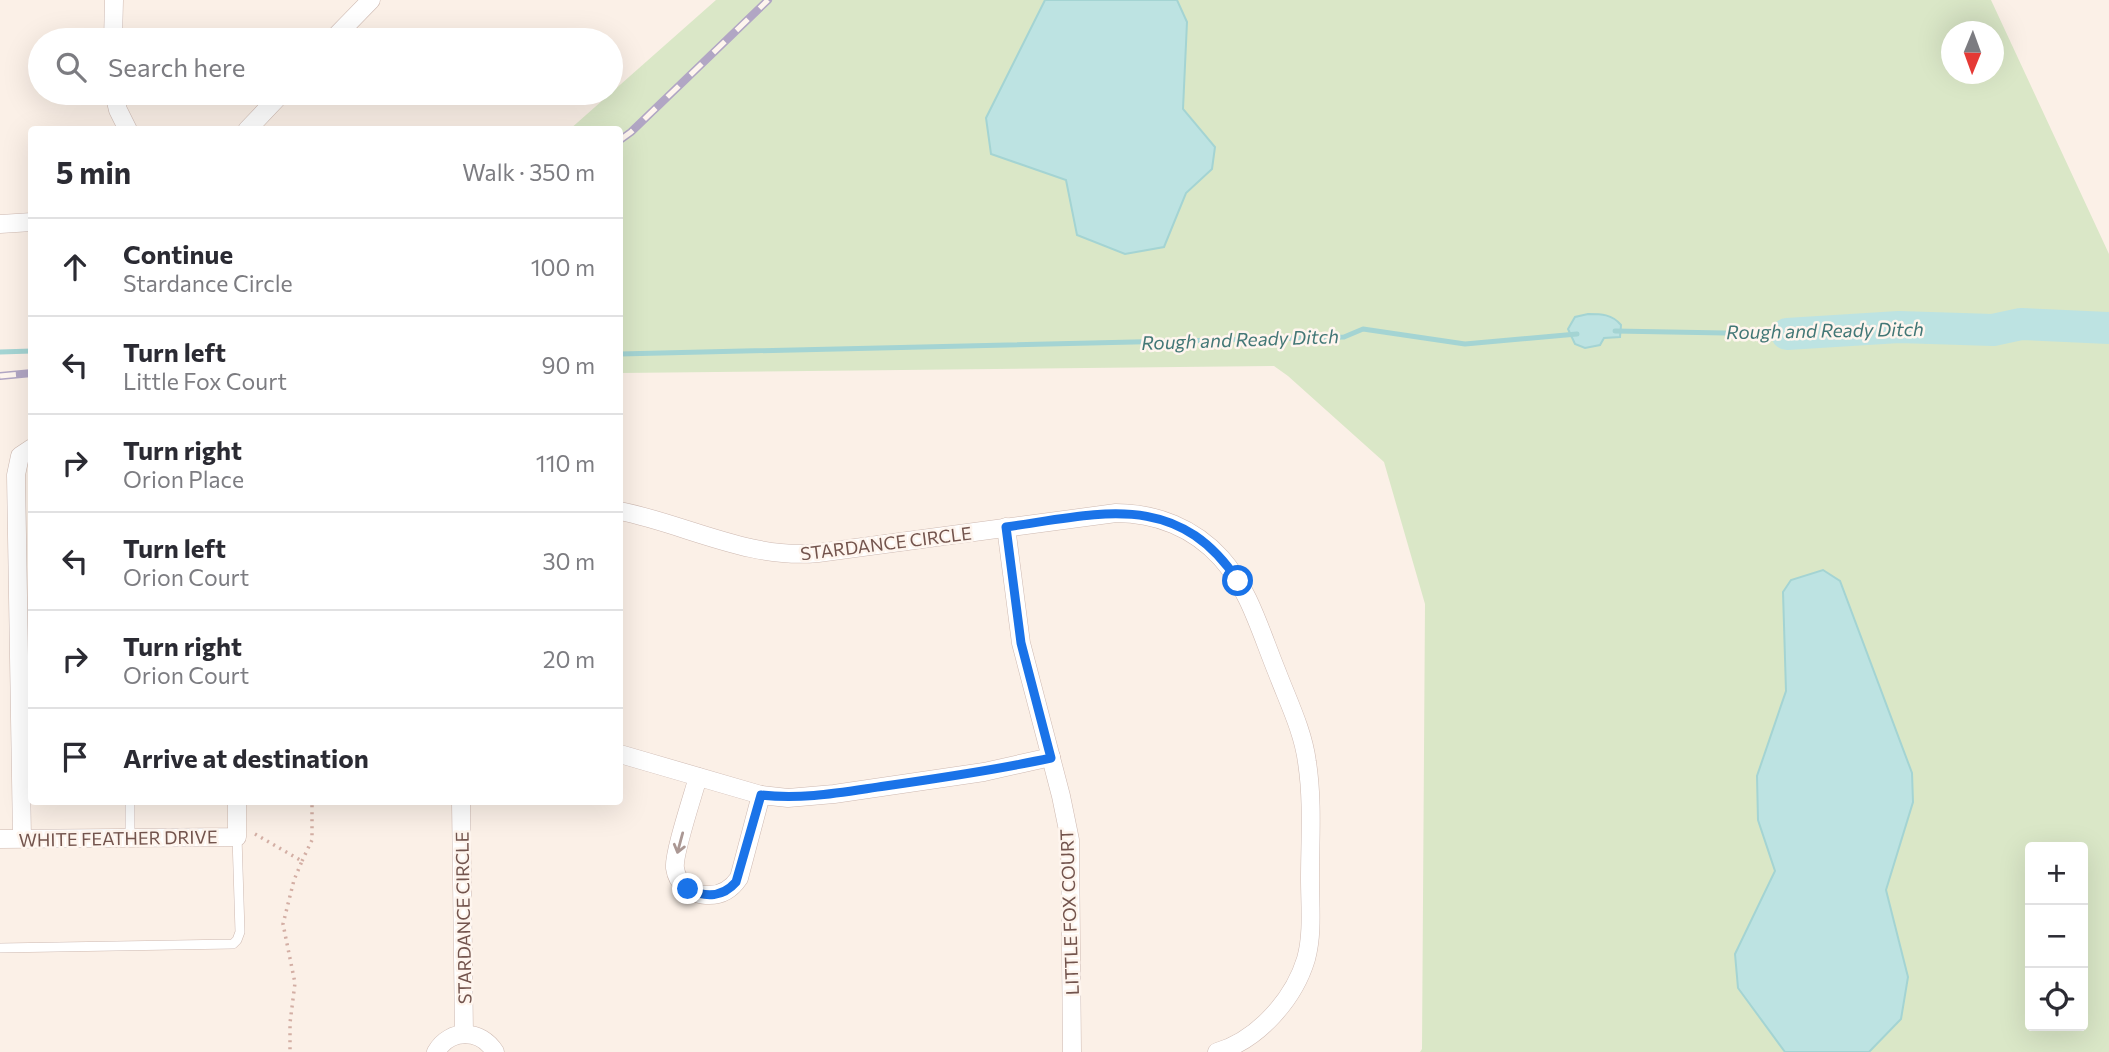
<!DOCTYPE html>
<meta charset="utf-8">
<style>
body{margin:0;font-family:Commissioner,sans-serif;background:#f2f2f3;color:#2b2b33}
.controls{position:absolute;right:21px;bottom:21px;display:grid;overflow:hidden;border-radius:7px;box-shadow:0 7px 28px #0002}
.controls button{width:63px;height:63px;display:grid;place-items:center;padding:0;border:0;border-bottom:2px solid #e1e1e2;background:#fff;color:#2b2b33;font:35px sans-serif}
.compass{position:absolute;left:1941px;top:21px;width:63px;height:63px;border-radius:50%;background:#fff;box-shadow:0 7px 28px #0002;rotate:181deg}
.stop{position:absolute;width:21px;height:21px;margin:-16px;border:5px solid #1a73e8;border-radius:50%;background:#fff}
.stop.end{background:#1a73e8;border-color:#fff;box-shadow:0 2px 7px #0008}
.list{margin:0;padding:0;list-style:none}
h2{display:flex;justify-content:space-between;align-items:center;height:91px;margin:0;padding:0 28px;font-size:30px}
h2 small{font-size:23px;font-weight:400;color:#7c7c81}
.list li{display:grid;grid-template-columns:46px 1fr auto;gap:21px;align-items:center;box-sizing:border-box;height:98px;padding:0 28px;border-top:2px solid #e1e1e2}
.list b{display:block;font-size:26px;white-space:nowrap}
.list p{margin:0;font-size:23px;white-space:nowrap;color:#7c7c81}
.list em{font-size:23px;font-style:normal;color:#7c7c81}
.icon{flex:none;width:38px;height:38px;fill:none;stroke:currentColor;stroke-width:2;stroke-linecap:round;stroke-linejoin:round}
.map{position:relative;flex:none;width:2109px;height:1052px;overflow:hidden}
.search{position:absolute;background:#fff;box-shadow:0 7px 28px #0002;left:28px;top:28px;width:595px;height:77px;display:flex;align-items:center;gap:18px;box-sizing:border-box;padding:0 24px;border-radius:38px;color:#7c7c81;font-size:26px}
.panel{position:absolute;background:#fff;box-shadow:0 7px 28px #0002;left:28px;top:126px;width:595px;height:679px;border-radius:7px}
.map>svg:first-child{display:block}
.green{fill:#dae7c7;fill-rule:evenodd}
.water{fill:#bde3e2;stroke:#a4d4d3;stroke-width:2}
.lines{fill:none;stroke-linecap:round;stroke-linejoin:round}
.stream{stroke:#a4d4d3;stroke-width:5}
.river{stroke:#bde3e2;stroke-width:32}
.service-casing{stroke:#ceb9b1;stroke-width:10}
.minor-casing{stroke:#ceb9b1;stroke-width:19}
.path{stroke:#d3aea4;stroke-width:3.5;stroke-dasharray:2 5;stroke-linecap:butt}
.service{stroke:#fff;stroke-width:9}
.minor{stroke:#fff;stroke-width:18}
.rail-casing{stroke:#b1a6c4;stroke-width:8}
.rail{stroke:#fef5ee;stroke-width:5;stroke-dasharray:16;stroke-linecap:butt}
.oneway{stroke:#ab9894}
.route{stroke:#1a73e8;stroke-width:9}
.labels{text-anchor:middle;dominant-baseline:central;stroke-width:5;stroke-linejoin:round;paint-order:stroke}
.street-label{font-size:18px;fill:#73544d;stroke:#fef5ee}
.water-label{font-size:19px;font-style:italic;fill:#427776;stroke:#fef5ee}
</style>
<div class="map">
<svg width="2109" height="1052" viewBox="0 0 2109 1052">
<rect width="100%" height="100%" fill="#fbf0e7"/>
<path class="green" d="M716 0H1991L2109 254V1052H1420L1422 1049 1425 604 1384 462 1288 376 1274 366 620 373V130H569ZM1952 32H1994V74H1952ZM2030 847H2083V1026H2030Z"/>
<g class="water">
<polygon points="1045,0 1177,0 1187,22 1183,109 1215,147 1212,169 1186,193 1164,247 1125,254 1077,235 1066,180 991,154 986,118"/>
<path d="M1588 314C1601 314 1612 314 1621 325L1620 337 1604 338 1600 345 1585 348 1575 344 1568 329 1575 317Z"/>
<polygon points="1823,570 1840,581 1912,773 1913,802 1886,890 1908,977 1901,1019 1869,1052 1785,1052 1738,988 1735,954 1775,871 1758,820 1757,776 1786,691 1783,592 1791,580"/>
</g>
<g class="lines">
<g class="stream">
<polyline points="1615,331 1787,334"/>
<polyline points="0,352 32,351"/>
<polyline points="620,354 1344,337 1363,329 1465,344 1577,334"/>
</g>
<polyline class="river" points="1787,334 1899,327 1993,330 2021,324 2109,328"/>
<defs>
<g id="service">
<polyline points="130,802 130,838"/>
<polyline points="0,948 233,944 237,940 240,932 237,837"/>
</g>
<g id="minor">
<polyline points="113,40 114,0"/>
<polyline points="332,40 371,0"/>
<polyline points="114,93 118,110 128,130"/>
<polyline points="247,130 282,93"/>
<polyline points="0,224 32,222"/>
<path d="M620 511C685 524 750 560 818 553L1116 513C1156 513 1194 528 1221 558 1249 589 1261 633 1277 672 1288 701 1303 731 1307 762 1313 801 1310 841 1310 879 1310 905 1313 934 1306 959 1294 999 1258 1040 1217 1052"/>
<polyline points="1006,527 1021,643 1061,796 1070,840 1072,1052"/>
<polyline points="620,754 761,795 788,798 834,794 984,772 1051,757"/>
<path d="M698 777C693 795 673 855 675 868 677 884 691 894 706 895 720 896 731 890 739 878L761 795"/>
<polyline points="461,802 464,1034"/>
<polyline points="22,838 16,475 20,456 32,448"/>
<polyline points="0,839 237,837 237,802"/>
<path d="M436 1052C450 1028 481 1029 495 1052"/>
</g>
</defs>
<use href="#service" class="service-casing"/>
<use href="#minor" class="minor-casing"/>
<g class="path">
<polyline points="255,834 302,861 294,880 283,924 295,983 290,1023 290,1052"/>
<polyline points="302,861 312,840 312,802"/>
</g>
<use href="#service" class="service"/>
<use href="#minor" class="minor"/>
<defs>
<g id="rail">
<polyline points="620,140 631,132 768,0"/>
<polyline points="0,376 32,373"/>
</g>
</defs>
<use href="#rail" class="rail-casing"/>
<use href="#rail" class="rail"/>
</g>
<defs><path id="oneway-shaft" d="M-6 0H5M1.5-3L5.5 0L1.5 3" fill="none" stroke-width="1.6" stroke-linecap="round" stroke-linejoin="round" transform="scale(1.75)"/></defs>
<use class="oneway" href="#oneway-shaft" transform="translate(680 843) rotate(105)"/>
<g class="lines">
<path class="route" d="M688 889C706 898 723 897 736 882L761 795C803 800 843 792 885 786 941 778 996 770 1051 758L1021 643 1006 527C1099 514 1177 489 1238 581"/>
</g>
<g class="labels">
<g class="street-label">
<text transform="translate(886 543) rotate(-7)">STARDANCE CIRCLE</text>
<text transform="translate(118 838) rotate(-1)">WHITE FEATHER DRIVE</text>
<text transform="translate(1069 912) rotate(-92)">LITTLE FOX COURT</text>
<text transform="translate(463 918) rotate(-91)">STARDANCE CIRCLE</text>
</g>
<g class="water-label">
<text transform="translate(1825 330) rotate(-1)">Rough and Ready Ditch</text>
<text transform="translate(1240 339) rotate(-2)">Rough and Ready Ditch</text>
</g>
</g>
</svg>
<div class="controls">
<button>+</button>
<button>−</button>
<button><svg class="icon" aria-label="locate" viewBox="0 0 24 24"><circle cx="12" cy="12" r="6"/><path d="M12 2v4M12 18v4M2 12h4M18 12h4"/></svg></button>
</div>
<svg class="compass" viewBox="-18 -18 36 36"><path d="M0-13l5 13h-10z" fill="#e53935"/><path d="M0 13l5-13h-10z" fill="#7c7c81"/></svg>
<div class="stop" style="left:1238px;top:581px"></div>
<div class="stop end" style="left:688px;top:889px"></div>
<div class="search"><svg class="icon" aria-label="search" viewBox="0 0 24 24"><circle cx="10" cy="10" r="6"/><path d="M15 15l6 6"/></svg>Search here</div>
<section class="panel">
<h2>5 min<small>Walk · 350 m</small></h2>
<ul class="list">
<li><svg class="icon" aria-label="ahead" viewBox="0 0 24 24"><path d="M12 20V5M6 11l6-6 6 6"/></svg><div><b>Continue</b><p>Stardance Circle</p></div><em>100 m</em></li>
<li><svg class="icon" aria-label="left" viewBox="0 0 24 24"><path d="M17 20v-9H6M10 6l-5 5 5 5"/></svg><div><b>Turn left</b><p>Little Fox Court</p></div><em>90 m</em></li>
<li><svg class="icon" aria-label="right" viewBox="0 0 24 24"><path d="M7 20v-9h11M14 6l5 5-5 5"/></svg><div><b>Turn right</b><p>Orion Place</p></div><em>110 m</em></li>
<li><svg class="icon" aria-label="left" viewBox="0 0 24 24"><path d="M17 20v-9H6M10 6l-5 5 5 5"/></svg><div><b>Turn left</b><p>Orion Court</p></div><em>30 m</em></li>
<li><svg class="icon" aria-label="right" viewBox="0 0 24 24"><path d="M7 20v-9h11M14 6l5 5-5 5"/></svg><div><b>Turn right</b><p>Orion Court</p></div><em>20 m</em></li>
<li><svg class="icon" aria-label="arrive" viewBox="0 0 24 24"><path d="M6 21V4h12l-3 4 3 4H6"/></svg><div><b>Arrive at destination</b></div></li>
</ul>
</section>
</div>
